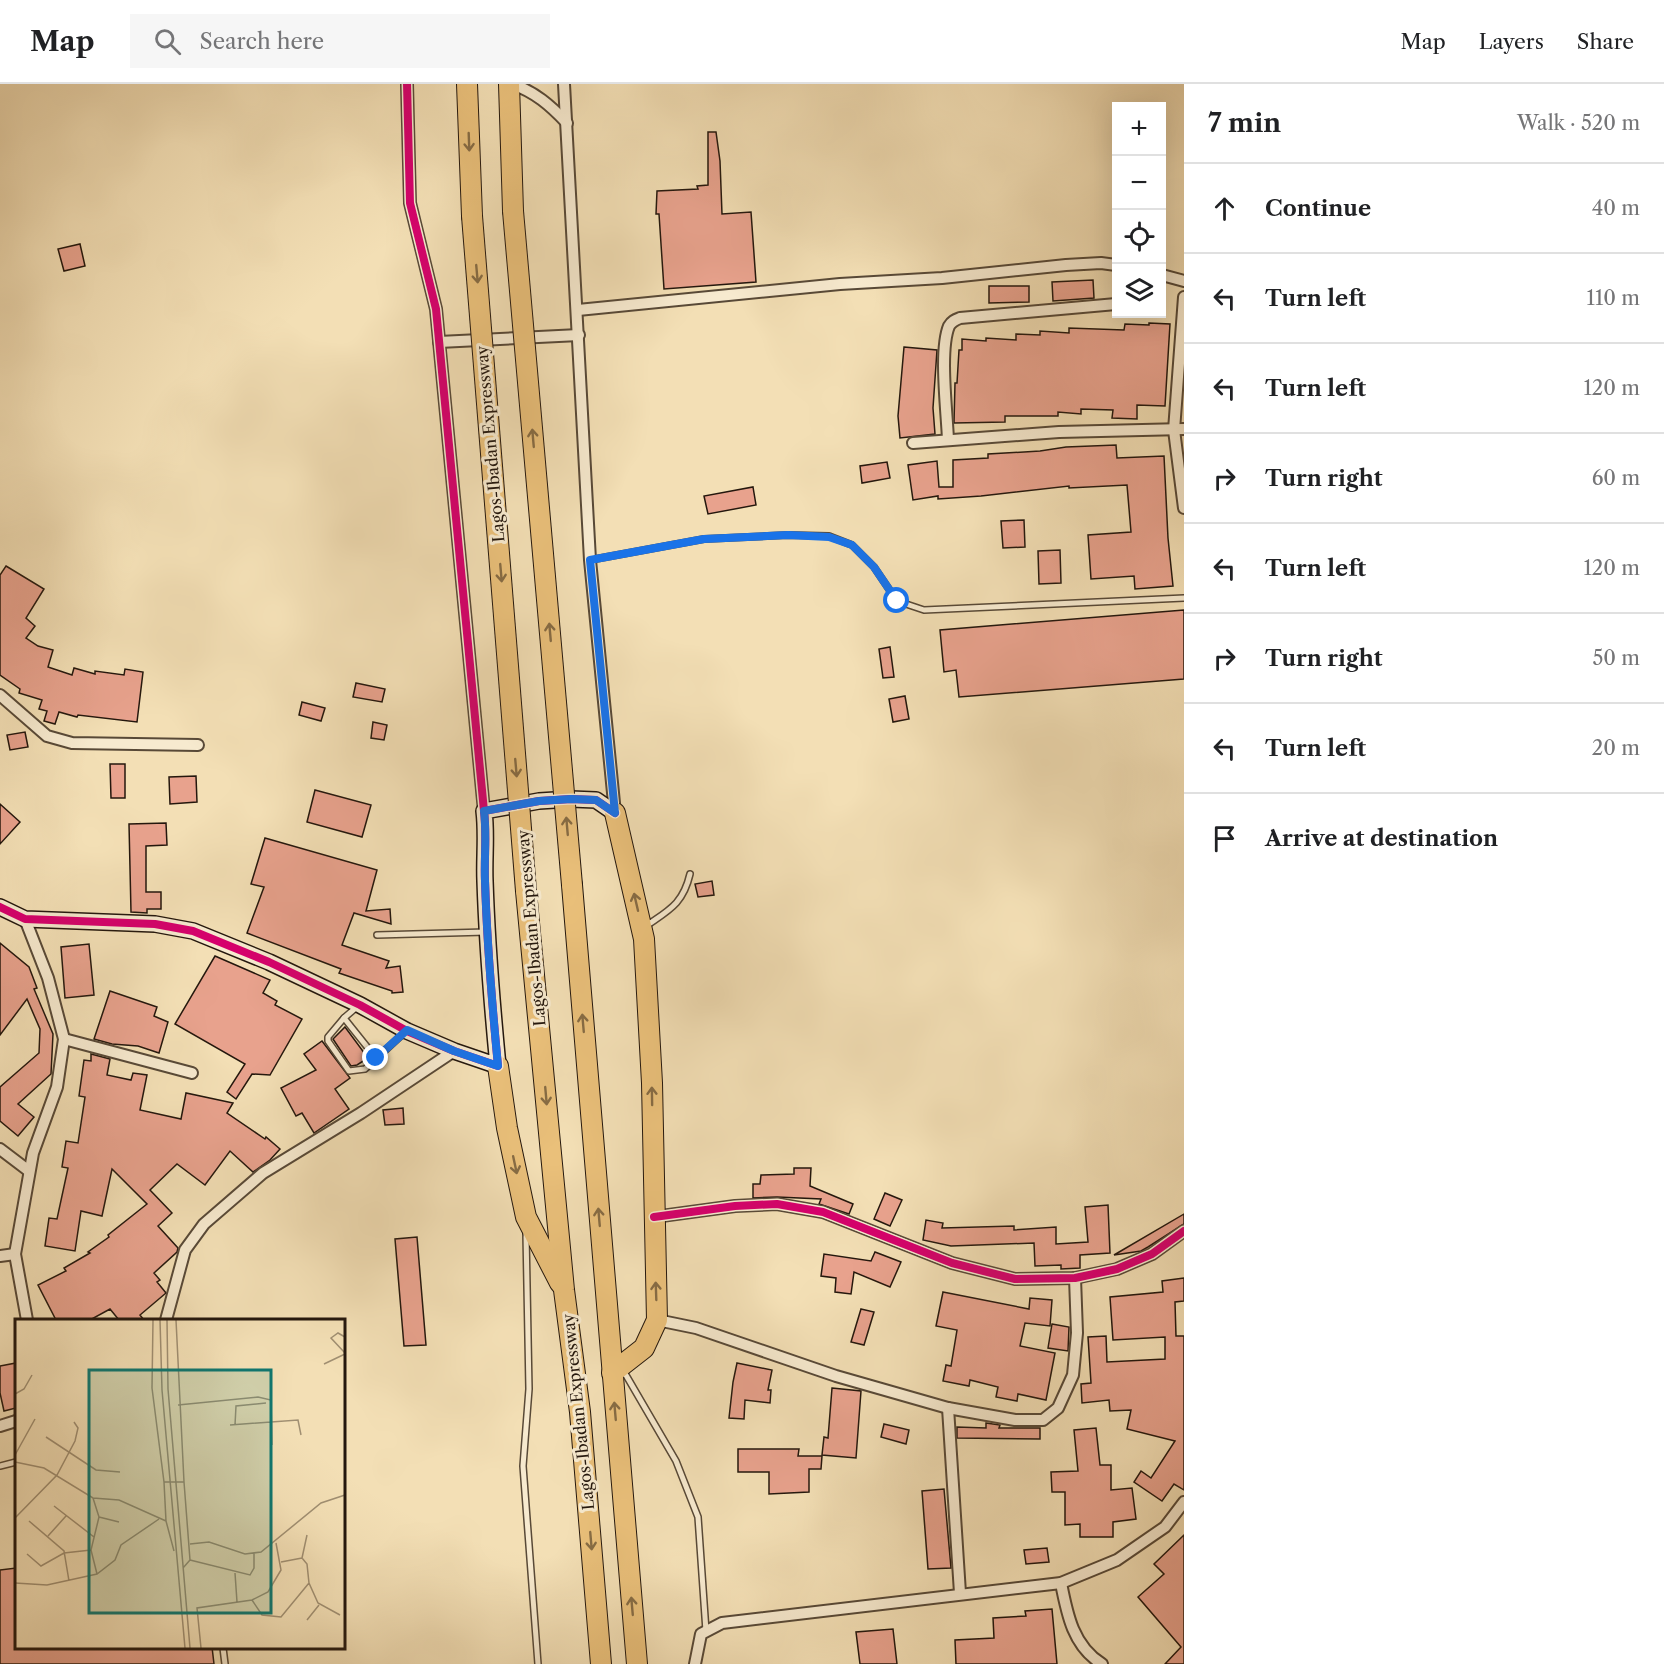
<!DOCTYPE html>
<meta charset="utf-8">
<style>
body{margin:0;font-family:"Libre Caslon Text",serif;background:#f6f6f6;color:#202124}
.controls{position:absolute;right:18px;top:18px;display:grid;overflow:hidden;border-radius:0px;box-shadow:0 6px 24px #0002}
.controls button{width:54px;height:54px;display:grid;place-items:center;padding:0;border:0;border-bottom:2px solid #e0e0e0;background:#fff;color:#202124;font:30px sans-serif}
.stop{position:absolute;width:18px;height:18px;margin:-14px;border:4px solid #1a73e8;border-radius:50%;background:#fff}
.stop.end{background:#1a73e8;border-color:#fff;box-shadow:0 2px 6px #0008}
.list{margin:0;padding:0;list-style:none}
h2{display:flex;justify-content:space-between;align-items:center;height:78px;margin:0;padding:0 24px;font-size:26px}
h2 small{font-size:20px;font-weight:400;color:#757577}
.list li{display:grid;grid-template-columns:39px 1fr auto;gap:18px;align-items:center;box-sizing:border-box;height:90px;padding:0 24px;border-top:2px solid #e0e0e0}
.list b{display:block;font-size:22px;white-space:nowrap}
.list em{font-size:20px;font-style:normal;color:#757577}
.icon{flex:none;width:33px;height:33px;fill:none;stroke:currentColor;stroke-width:2;stroke-linecap:round;stroke-linejoin:round}
.map{position:relative;flex:none;width:1184px;height:1580px;overflow:hidden}
header{display:flex;align-items:center;gap:36px;box-sizing:border-box;height:84px;padding:0 30px;background:#fff;border-bottom:2px solid #e0e0e0}
header strong{font-size:28px}
nav{display:flex;gap:33px;margin-inline-start:auto;font-size:21px}
.search{width:420px;height:54px;background:#f6f6f6;display:flex;align-items:center;gap:15px;box-sizing:border-box;padding:0 21px;border-radius:0px;color:#757577;font-size:22px}
main{display:flex}
aside{flex:1;background:#fff}
.map>svg:first-child{display:block}
.building{fill:#e8a28d;stroke:#24170d;stroke-width:1.5}
.lines{fill:none;stroke-linecap:round;stroke-linejoin:round}
.lane-casing{stroke:#584937;stroke-width:8}
.street-casing{stroke:#584937;stroke-width:14}
.secondary-casing{stroke:#24170d;stroke-width:18}
.highway-casing{stroke:#24170d;stroke-width:22}
.lane{stroke:#f7eacf;stroke-width:5}
.street{stroke:#f7eacf;stroke-width:10}
.secondary{stroke:#f7eacf;stroke-width:15}
.highway{stroke:#eac07a;stroke-width:20}
.highway-bridge-casing{stroke:#24170d;stroke-width:22;stroke-linecap:butt}
.highway-bridge{stroke:#eac07a;stroke-width:20}
.cycleway-casing{stroke:#f7eacf;stroke-width:11}
.cycleway{stroke:#d6006c;stroke-width:8}
.oneway{stroke:#876c44}
.route{stroke:#1a73e8;stroke-width:8}
.labels{text-anchor:middle;dominant-baseline:central;stroke-width:6;stroke-linejoin:round;paint-order:stroke}
.street-label{font-size:16px;fill:#24170d;stroke:#f7eacf}
.inset-road{fill:none;stroke:#a08f72;stroke-width:1.5}
.view{fill:#0f766e;fill-opacity:0.15;stroke:#0f766e;stroke-width:3}
.inset-edge{fill:none;stroke:#24170d;stroke-width:3}
</style>
<header>
<strong>Map</strong>
<div class="search"><svg class="icon" aria-label="search" viewBox="0 0 24 24"><circle cx="10" cy="10" r="6"/><path d="M15 15l6 6"/></svg>Search here</div>
<nav><a>Map</a><a>Layers</a><a>Share</a></nav>
</header>
<main>
<div class="map">
<svg width="1184" height="1580" viewBox="0 0 1184 1580">
<rect width="100%" height="100%" fill="#f3dfb5"/>
<filter id="stains"><feTurbulence type="fractalNoise" baseFrequency=".00333" numOctaves="4"/><feColorMatrix values="0 0 0 0 .2 0 0 0 0 .09 0 0 0 0 .02 0 0 0 .5 -.17"/></filter>
<radialGradient id="worn" r=".72"><stop offset=".6" stop-color="#630" stop-opacity="0"/><stop offset="1" stop-color="#630" stop-opacity=".3"/></radialGradient>
<g class="building">
<polygon points="708,48 716,48 720,77 722,130 751,128 756,198 664,205 659,130 656,130 657,107 698,105 697,102 708,101"/>
<polygon points="80,160 85,182 64,187 58,165"/>
<polygon points="1093,196 1094,214 1053,217 1052,198"/>
<polygon points="989,202 1029,202 1029,218 989,219"/>
<polygon points="1149,239 1170,240 1165,322 1137,321 1137,335 1112,334 1113,326 1081,325 1081,330 1058,328 1058,332 1005,332 1005,338 954,339 955,299 957,299 959,266 962,266 962,255 986,257 986,254 1016,256 1016,250 1040,251 1040,247 1069,249 1069,244 1124,246 1125,240 1149,241"/>
<polygon points="904,263 937,266 933,324 935,350 900,354 898,332"/>
<polygon points="1116,361 1117,374 1164,372 1168,454 1173,502 1135,505 1134,492 1091,495 1088,451 1131,448 1127,401 1069,404 1069,402 981,412 938,415 938,412 913,416 908,381 937,377 939,403 953,403 953,376 988,374 988,370 1040,367 1066,363"/>
<polygon points="887,378 890,394 862,399 860,382"/>
<polygon points="753,403 756,421 708,430 704,412"/>
<polygon points="1024,436 1025,463 1003,464 1001,437"/>
<polygon points="1060,466 1061,499 1039,500 1038,467"/>
<polygon points="6,482 44,505 26,534 35,542 26,554 38,562 53,566 48,583 72,591 74,584 95,590 95,587 124,591 125,585 143,588 137,638 78,631 77,633 59,628 55,640 44,637 47,627 39,625 42,616 19,609 20,605 0,591 0,491"/>
<polygon points="1184,526 1184,595 959,613 956,586 944,588 940,546"/>
<polygon points="890,563 894,593 883,594 879,565"/>
<polygon points="356,599 385,605 382,618 353,613"/>
<polygon points="905,612 909,635 893,638 889,615"/>
<polygon points="302,618 325,624 321,637 299,631"/>
<polygon points="373,638 387,641 384,656 371,654"/>
<polygon points="25,648 28,663 10,666 7,651"/>
<polygon points="110,680 125,680 125,714 111,714"/>
<polygon points="196,692 197,718 170,720 169,693"/>
<polygon points="315,706 371,721 362,753 307,738"/>
<polygon points="0,720 20,738 0,760"/>
<polygon points="166,739 167,761 146,762 146,808 161,808 161,825 147,825 147,829 131,828 129,740"/>
<polygon points="265,754 377,786 366,827 390,825 391,840 354,829 342,861 389,877 386,884 400,882 403,908 392,909 392,907 339,889 341,885 247,849 264,803 251,800"/>
<polygon points="712,797 714,811 698,813 695,800"/>
<polygon points="0,859 29,883 37,904 34,905 53,950 51,990 18,1020 34,1033 18,1052 0,1037 0,1003 39,969 40,945 27,915 0,951"/>
<polygon points="89,860 94,911 65,914 61,863"/>
<polygon points="215,872 270,896 263,909 277,917 275,921 302,935 270,991 252,990 236,1015 227,1008 245,980 175,940"/>
<polygon points="110,907 157,923 154,932 168,938 159,969 138,962 112,960 94,955"/>
<polygon points="345,943 368,974 357,981 351,982 333,955"/>
<polygon points="322,957 350,994 335,1005 349,1025 314,1049 302,1029 296,1032 281,1004 316,986 304,970"/>
<polygon points="91,970 110,975 107,991 131,996 133,989 147,991 140,1026 181,1035 186,1009 233,1019 227,1029 265,1055 266,1053 280,1065 270,1076 253,1088 230,1067 205,1101 177,1080 150,1106 172,1129 158,1142 178,1164 177,1168 154,1189 160,1196 157,1198 166,1209 140,1231 144,1236 119,1236 110,1225 90,1236 56,1236 38,1201 66,1187 64,1184 90,1169 88,1168 109,1153 108,1151 147,1120 112,1085 102,1132 81,1127 75,1167 45,1162 49,1134 57,1135 68,1084 62,1083 66,1057 78,1059 85,1013 79,1012 84,976 91,977"/>
<polygon points="403,1024 404,1040 385,1041 383,1026"/>
<polygon points="794,1084 811,1084 810,1102 853,1120 849,1130 819,1120 821,1115 777,1113 753,1114 753,1100 760,1100 761,1091 794,1090"/>
<polygon points="885,1109 902,1116 890,1142 874,1135"/>
<polygon points="1108,1121 1110,1169 1080,1171 1080,1184 1061,1185 1061,1181 1035,1182 1034,1159 951,1162 923,1156 926,1136 943,1139 942,1144 1014,1142 1014,1146 1056,1143 1056,1160 1088,1158 1085,1123"/>
<polygon points="1184,1130 1184,1140 1148,1163 1141,1167 1114,1171"/>
<polygon points="417,1153 426,1261 404,1262 395,1155"/>
<polygon points="875,1168 901,1178 890,1203 854,1188 851,1210 835,1208 836,1194 821,1192 824,1170 871,1177"/>
<polygon points="1184,1194 1184,1217 1175,1218 1176,1252 1184,1252 1184,1406 1174,1400 1162,1417 1134,1398 1141,1387 1151,1394 1175,1357 1127,1345 1131,1326 1110,1327 1109,1316 1082,1319 1081,1300 1091,1299 1088,1253 1106,1252 1107,1278 1165,1275 1165,1253 1113,1256 1110,1213 1163,1208 1162,1197"/>
<polygon points="943,1208 1029,1225 1030,1214 1052,1216 1050,1242 1025,1239 1020,1262 1055,1269 1046,1316 1018,1310 1017,1317 996,1313 998,1303 970,1296 969,1302 943,1297 946,1281 951,1282 957,1246 936,1242"/>
<polygon points="861,1225 874,1228 864,1261 851,1258"/>
<polygon points="1052,1240 1069,1243 1068,1267 1048,1264"/>
<polygon points="16,1279 16,1324 4,1327 0,1309 0,1282"/>
<polygon points="737,1279 772,1286 768,1306 771,1306 770,1319 745,1316 744,1335 729,1334 733,1298"/>
<polygon points="832,1304 861,1307 856,1374 822,1371 824,1353 828,1354"/>
<polygon points="986,1339 1000,1341 999,1344 1040,1344 1040,1355 957,1354 957,1343 986,1344"/>
<polygon points="884,1340 909,1346 906,1360 881,1353"/>
<polygon points="1096,1344 1100,1381 1111,1381 1111,1406 1132,1404 1136,1435 1113,1438 1113,1453 1080,1453 1080,1440 1065,1441 1065,1408 1052,1408 1051,1388 1078,1387 1074,1346"/>
<polygon points="738,1365 799,1365 798,1372 822,1372 821,1385 809,1385 809,1408 769,1410 769,1388 738,1388"/>
<polygon points="944,1405 951,1484 928,1485 922,1407"/>
<polygon points="1184,1451 1184,1580 1165,1580 1181,1563 1138,1513 1164,1490 1154,1480"/>
<polygon points="1047,1464 1049,1478 1026,1480 1024,1466"/>
<polygon points="16,1484 16,1563 212,1563 214,1580 0,1580 0,1486"/>
<polygon points="1052,1525 1057,1580 956,1580 955,1556 994,1554 993,1534 1026,1532 1025,1527"/>
<polygon points="893,1545 897,1580 860,1580 856,1548"/>
</g>
<g class="lines">
<defs>
<g id="lane">
<polyline points="590,476 704,455 788,451 829,452 852,461 874,483 897,517 924,526 1184,514"/>
<path d="M646 842C669 826 683 820 690 790"/>
<polyline points="377,851 486,848"/>
<polyline points="358,922 344,934 328,953 328,957 349,987 365,985 405,948"/>
<polyline points="344,934 376,974"/>
<polyline points="526,1150 529,1305 523,1382 538,1580"/>
<polyline points="623,1286 676,1377 698,1433 706,1547"/>
<polyline points="0,1382 16,1378"/>
<polyline points="223,1564 225,1580"/>
</g>
<g id="street">
<polyline points="407,0 410,119 436,225 484,727"/>
<path d="M512 0C535 8 550 21 567 39"/>
<polyline points="564,0 590,476 615,729"/>
<polyline points="1162,191 1184,197"/>
<polyline points="1184,213 1174,346 1184,424"/>
<polyline points="578,226 840,200 942,194 1066,181 1101,179 1116,181"/>
<polyline points="439,258 579,251"/>
<path d="M948 356C947 328 939 266 949 242 952 237 955 236 960 234L1116 220"/>
<polyline points="913,359 1059,348 1184,345"/>
<polyline points="0,611 47,652 72,659 198,661"/>
<polyline points="25,835 48,894 64,955 57,1003 33,1069 15,1170 27,1236"/>
<polyline points="64,955 192,989"/>
<polyline points="0,1065 29,1087"/>
<polyline points="654,1133 735,1122 777,1120 823,1128 952,1179 1015,1195 1075,1194 1117,1185 1152,1170 1184,1147"/>
<polyline points="0,1172 15,1170"/>
<polyline points="166,1236 185,1166 204,1140 263,1089 361,1029 454,967"/>
<polyline points="657,1236 696,1244 836,1292 948,1324 1015,1336 1043,1336 1058,1324 1073,1291 1077,1249 1075,1194"/>
<polyline points="948,1324 960,1509"/>
<polyline points="0,1342 16,1337"/>
<path d="M1061 1499C1067 1530 1073 1562 1102 1580"/>
<polyline points="695,1580 701,1550 722,1539 1061,1499 1117,1476 1165,1443 1184,1418"/>
</g>
<path id="secondary" d="M0 823 25 835 155 840 193 847 269 878 360 921 407 947 454 967 498 982C492 920 487 859 485 797 484 773 487 751 484 727L539 717 571 715 596 716 615 729"/>
<g id="highway">
<polyline points="467,0 472,132"/>
<polyline points="509,0 513,127"/>
<polyline points="572,801 637,1580"/>
<polyline points="526,807 564,1206 580,1328 601,1580"/>
<polyline points="498,982 507,1044 526,1133 560,1199"/>
<polyline points="612,1289 644,1264 657,1236 652,999 644,855 615,729"/>
</g>
</defs>
<use href="#lane" class="lane-casing"/>
<use href="#street" class="street-casing"/>
<use href="#secondary" class="secondary-casing"/>
<use href="#highway" class="highway-casing"/>
<use href="#lane" class="lane"/>
<use href="#street" class="street"/>
<use href="#secondary" class="secondary"/>
<use href="#highway" class="highway"/>
<defs>
<g id="highway-bridge">
<polyline points="513,127 572,801"/>
<polyline points="472,132 526,807"/>
</g>
</defs>
<use href="#highway-bridge" class="highway-bridge-casing"/>
<use href="#highway-bridge" class="highway-bridge"/>
<defs>
<g id="cycleway">
<polyline points="407,0 410,119 436,225 484,727"/>
<path d="M0 823 25 835 155 840 193 847 269 878 360 921 407 947 454 967 498 982C492 920 487 859 485 797 484 773 487 751 484 727L539 717 571 715 596 716 615 729"/>
<polyline points="654,1133 735,1122 777,1120 823,1128 952,1179 1015,1195 1075,1194 1117,1185 1152,1170 1184,1147"/>
</g>
</defs>
<use href="#cycleway" class="cycleway-casing"/>
<use href="#cycleway" class="cycleway"/>
</g>
<defs><path id="oneway-shaft" d="M-6 0H5M1.5-3L5.5 0L1.5 3" fill="none" stroke-width="1.6" stroke-linecap="round" stroke-linejoin="round" transform="scale(1.5)"/></defs>
<g class="oneway">
<use href="#oneway-shaft" transform="translate(469 58) rotate(88)"/>
<use href="#oneway-shaft" transform="translate(477 190) rotate(85)"/>
<use href="#oneway-shaft" transform="translate(533 354) rotate(-95)"/>
<use href="#oneway-shaft" transform="translate(501 489) rotate(85)"/>
<use href="#oneway-shaft" transform="translate(550 548) rotate(-95)"/>
<use href="#oneway-shaft" transform="translate(516 684) rotate(85)"/>
<use href="#oneway-shaft" transform="translate(567 742) rotate(-95)"/>
<use href="#oneway-shaft" transform="translate(636 818) rotate(-103)"/>
<use href="#oneway-shaft" transform="translate(583 939) rotate(-95)"/>
<use href="#oneway-shaft" transform="translate(546 1012) rotate(85)"/>
<use href="#oneway-shaft" transform="translate(652 1012) rotate(-91)"/>
<use href="#oneway-shaft" transform="translate(515 1081) rotate(78)"/>
<use href="#oneway-shaft" transform="translate(599 1133) rotate(-95)"/>
<use href="#oneway-shaft" transform="translate(656 1207) rotate(-92)"/>
<use href="#oneway-shaft" transform="translate(615 1327) rotate(-95)"/>
<use href="#oneway-shaft" transform="translate(591 1457) rotate(85)"/>
<use href="#oneway-shaft" transform="translate(632 1522) rotate(-95)"/>
</g>
<g class="lines">
<path class="route" d="M376 974 407 946 454 967 498 982C492 920 487 859 485 797 484 773 487 751 484 727L539 717 571 715 596 716 615 729 590 476 704 455 788 451 829 453 852 461 874 483 897 517"/>
</g>
<g class="labels">
<g class="street-label">
<text transform="translate(490 360) rotate(-95)">Lagos-Ibadan Expressway</text>
<text transform="translate(531 844) rotate(-95)">Lagos-Ibadan Expressway</text>
<text transform="translate(578 1328) rotate(-96)">Lagos-Ibadan Expressway</text>
</g>
</g>
<g transform="translate(15 1235)">
<rect width="330" height="330" fill="#f3dfb5"/>
<path class="inset-road" d="M138 1 137 69 149 163M145 1 147 71 170 329M152 1 153 70 175 329M330 18 323 14 316 19 330 34M309 45 330 35M0 75 9 70 17 56M163 86 243 78 256 81 257 126M215 106 283 101 286 116M220 106 221 87 251 84M31 118 81 151 105 153M0 136 20 100M0 143 29 149 78 179 104 181 151 202 149 163H169L161 1M78 179 84 198 76 231 82 255M39 187 79 218M84 198 104 203M0 199 42 156 60 122 63 109 59 103M14 202 49 232 54 262M151 202 159 232M33 217 51 197M175 225 194 223 230 235 246 233 306 184 330 176M12 235 26 247 49 234 76 231M287 239 292 245 294 264 303 284 325 296M287 239 292 216M175 241 235 256 239 249V234M266 243 287 239M168 249 175 241 169 163M220 254 222 283M0 264 32 266 82 255 100 241 106 226 144 200M237 281 247 296 266 298 294 264M292 301 304 286M186 329 182 289 237 281 253 273 266 251 261 224"/>
<path class="view" d="M74 51H256V294H74Z"/>
<rect width="330" height="330" class="inset-edge"/>
</g>
<rect width="100%" height="100%" filter="url(#stains)"/>
<rect width="100%" height="100%" fill="url(#worn)"/>
</svg>
<div class="controls">
<button>+</button>
<button>−</button>
<button><svg class="icon" aria-label="locate" viewBox="0 0 24 24"><circle cx="12" cy="12" r="6"/><path d="M12 2v4M12 18v4M2 12h4M18 12h4"/></svg></button>
<button><svg class="icon" aria-label="layers" viewBox="0 0 24 24"><path d="M12 4l9 5-9 5-9-5zM3 14l9 5 9-5"/></svg></button>
</div>
<div class="stop" style="left:897px;top:517px"></div>
<div class="stop end" style="left:376px;top:974px"></div>
</div>
<aside>
<h2>7 min<small>Walk · 520 m</small></h2>
<ul class="list">
<li><svg class="icon" aria-label="ahead" viewBox="0 0 24 24"><path d="M12 20V5M6 11l6-6 6 6"/></svg><div><b>Continue</b></div><em>40 m</em></li>
<li><svg class="icon" aria-label="left" viewBox="0 0 24 24"><path d="M17 20v-9H6M10 6l-5 5 5 5"/></svg><div><b>Turn left</b></div><em>110 m</em></li>
<li><svg class="icon" aria-label="left" viewBox="0 0 24 24"><path d="M17 20v-9H6M10 6l-5 5 5 5"/></svg><div><b>Turn left</b></div><em>120 m</em></li>
<li><svg class="icon" aria-label="right" viewBox="0 0 24 24"><path d="M7 20v-9h11M14 6l5 5-5 5"/></svg><div><b>Turn right</b></div><em>60 m</em></li>
<li><svg class="icon" aria-label="left" viewBox="0 0 24 24"><path d="M17 20v-9H6M10 6l-5 5 5 5"/></svg><div><b>Turn left</b></div><em>120 m</em></li>
<li><svg class="icon" aria-label="right" viewBox="0 0 24 24"><path d="M7 20v-9h11M14 6l5 5-5 5"/></svg><div><b>Turn right</b></div><em>50 m</em></li>
<li><svg class="icon" aria-label="left" viewBox="0 0 24 24"><path d="M17 20v-9H6M10 6l-5 5 5 5"/></svg><div><b>Turn left</b></div><em>20 m</em></li>
<li><svg class="icon" aria-label="arrive" viewBox="0 0 24 24"><path d="M6 21V4h12l-3 4 3 4H6"/></svg><div><b>Arrive at destination</b></div></li>
</ul>
</aside>
</main>
